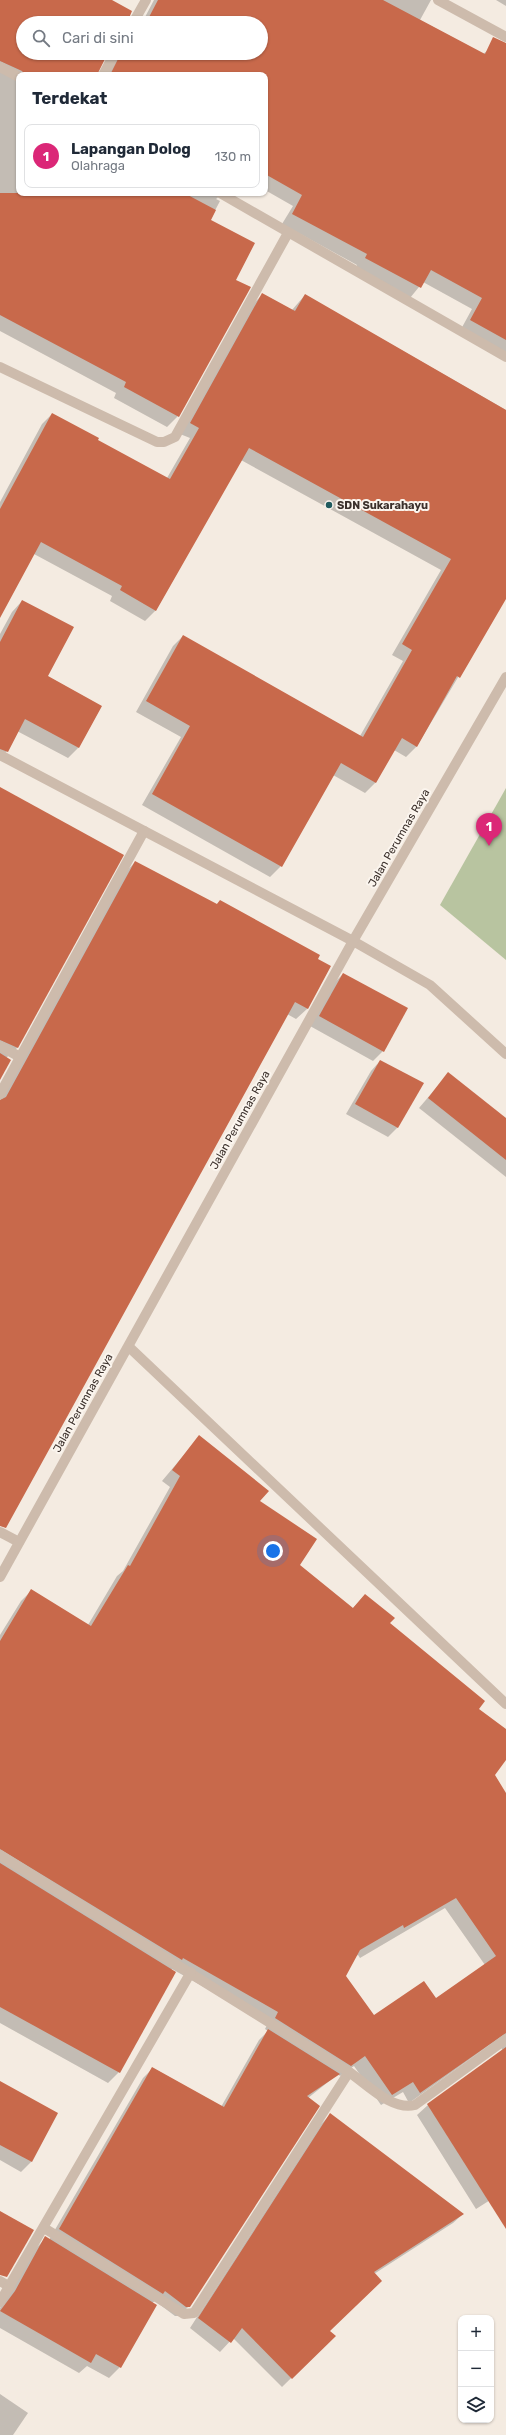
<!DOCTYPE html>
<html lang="id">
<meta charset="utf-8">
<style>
body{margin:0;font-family:Rubik,sans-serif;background:#f2f2f3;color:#1f2937}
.controls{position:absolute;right:12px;bottom:12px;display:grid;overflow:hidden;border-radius:8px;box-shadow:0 1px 3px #0004}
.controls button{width:36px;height:36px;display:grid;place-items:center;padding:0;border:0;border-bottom:1px solid #e0e1e3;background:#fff;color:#1f2937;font:20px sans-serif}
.you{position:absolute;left:273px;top:1551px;width:14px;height:14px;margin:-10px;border:3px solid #fff;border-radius:50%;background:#1a73e8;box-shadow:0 0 0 6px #1a73e833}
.badge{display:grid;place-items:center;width:26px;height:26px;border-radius:50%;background:#db2777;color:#fff;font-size:13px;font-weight:700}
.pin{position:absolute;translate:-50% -33px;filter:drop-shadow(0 1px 2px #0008)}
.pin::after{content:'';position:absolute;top:21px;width:14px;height:12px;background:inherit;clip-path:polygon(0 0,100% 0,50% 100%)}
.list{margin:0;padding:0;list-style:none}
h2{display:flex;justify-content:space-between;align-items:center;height:52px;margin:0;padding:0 16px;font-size:17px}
h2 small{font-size:13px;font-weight:400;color:#747a83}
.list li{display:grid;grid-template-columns:26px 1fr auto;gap:12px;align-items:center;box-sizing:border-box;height:64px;margin:0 8px 8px;padding:0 8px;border:1px solid #e0e1e3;border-radius:8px}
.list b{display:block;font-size:15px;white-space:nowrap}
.list p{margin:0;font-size:13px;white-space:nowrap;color:#747a83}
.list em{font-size:13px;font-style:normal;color:#747a83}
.icon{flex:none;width:22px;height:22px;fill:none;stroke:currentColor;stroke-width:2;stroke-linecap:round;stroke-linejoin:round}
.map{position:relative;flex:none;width:506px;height:2435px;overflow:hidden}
.search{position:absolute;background:#fff;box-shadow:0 1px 3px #0004;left:16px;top:16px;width:252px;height:44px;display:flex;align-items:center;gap:10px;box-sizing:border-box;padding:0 14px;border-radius:22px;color:#747a83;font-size:15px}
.panel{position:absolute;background:#fff;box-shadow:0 1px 3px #0004;left:16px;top:72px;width:252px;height:124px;border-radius:8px}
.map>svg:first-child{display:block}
.green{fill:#b8c4a0}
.shadow{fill:#0003;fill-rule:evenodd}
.building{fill:#c8694b;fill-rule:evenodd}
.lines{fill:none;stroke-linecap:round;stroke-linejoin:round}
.minor{stroke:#cdbbac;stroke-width:10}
.poi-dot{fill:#1f5a5e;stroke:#fbf5ee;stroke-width:1.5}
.labels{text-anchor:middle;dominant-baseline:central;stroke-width:4;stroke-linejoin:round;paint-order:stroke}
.poi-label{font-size:11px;font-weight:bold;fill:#3b302b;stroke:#fbf5ee;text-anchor:start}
.street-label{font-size:11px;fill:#3b302b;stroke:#fbf5ee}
</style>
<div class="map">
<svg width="506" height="2435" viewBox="0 0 506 2435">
<rect width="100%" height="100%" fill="#f4ebe1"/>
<polygon class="green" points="506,788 506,960 440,905"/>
<g class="shadow">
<polygon points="0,0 110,0 126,23 23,23 23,53 261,53 261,23 139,23 144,19 154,0 431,0 420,20 483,54 487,51 506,61 506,354 460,331 472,309 423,282 410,298 356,268 357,265 282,224 293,206 265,190 265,75 106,75 108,58 104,57 96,75 19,75 19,193 223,193 216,199 220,201 210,220 235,280 178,416 167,427 114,398 116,393 0,331"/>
<polygon points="496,0 506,0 506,6"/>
<polygon points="262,295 292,310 305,295 506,410 506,597 417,746 406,757 394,750 376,782 365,793 333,775 281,866 270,877 142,805 181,737 136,712 173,646 183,636 360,736 403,661 392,655 441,570 241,460 156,610 145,621 110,601 112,596 34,554 0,604 0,502 42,424 52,414 96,441 167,478 190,438 180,434 252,305"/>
<polygon points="22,601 47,676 101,707 78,748 68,758 17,731 7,751 0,758 0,634 12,612"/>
<polygon points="0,789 122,855 17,1048 6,1058 0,1078"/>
<polygon points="135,862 216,905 220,901 330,967 307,1009 296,1019 287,1014 0,1513 0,1100 125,873"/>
<polygon points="343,974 383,1051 373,1061 310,1026 333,984"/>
<polygon points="380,1061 398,1127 388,1137 346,1114 371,1071"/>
<polygon points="448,1074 506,1119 506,1177 419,1108"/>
<path d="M199 1437 259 1501 298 1565 352 1609 365 1595 389 1623 477 1709 506 1730V1758L406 1896 506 1820V2190L476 2209 417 2115 428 2105 502 2050 501 2045 491 2044 409 2103 403 2092 381 2105 354 2066 340 2076 338 2074 308 2098 189 2306 179 2316H175L155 2301 152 2303 155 2305 120 2367 109 2378 87 2366 79 2373 0 2328V2308L35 2249 46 2238 49 2240 143 2078 153 2068 221 2107 259 2040 268 2031 265 2029 268 2023 172 1969 119 2072 108 2083 0 2023V1635L21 1601 31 1591 88 1625 117 1576 123 1571 170 1487 162 1481ZM445 1908 485 1965 435 2000 374 2016 344 1976 356 1956 358 1955 360 1958Z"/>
<polygon points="0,2082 57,2114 31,2162 21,2172 0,2160"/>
<polygon points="330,2115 463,2214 453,2223 374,2274 329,2331 334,2336 282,2387 233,2338 220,2352 190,2328 321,2124"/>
<polygon points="0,2394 28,2413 13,2435 0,2435"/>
</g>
<g class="building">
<polygon points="0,0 112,0 132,11 127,23 23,23 23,53 108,53 97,75 25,75 22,71 0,61"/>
<polygon points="158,0 383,0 485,54 493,37 506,43 506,340 470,320 482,298 431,270 421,288 365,258 367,254 292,214 302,195 265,174 265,75 110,75 121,53 261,53 261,23 140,23 144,17 148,19"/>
<polygon points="0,193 184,193 216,210 211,220 255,243 236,280 251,287 179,417 124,387 126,382 0,315"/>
<polygon points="262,293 295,311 305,294 506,410 506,599 460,678 457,676 417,747 402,738 376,783 341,763 282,867 152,794 190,726 146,701 183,635 363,737 412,650 402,644 451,559 249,448 156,611 120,590 122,586 41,542 0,618 0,509 52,413 99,438 98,440 170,479 199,428 190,423"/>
<polygon points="22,600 74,627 48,676 102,706 79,748 25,719 8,752 0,749 0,642"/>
<polygon points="0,787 124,855 18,1048 0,1040"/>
<polygon points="135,861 217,904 220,900 320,955 318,959 331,966 308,1009 295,1002 6,1528 0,1526 0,1100 6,1097"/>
<polygon points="343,973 408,1008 384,1052 319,1016"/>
<polygon points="0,1053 11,1060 0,1080"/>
<polygon points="380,1060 424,1083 398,1128 355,1104"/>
<polygon points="448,1072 506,1118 506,1160 428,1098"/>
<path d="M199 1435 269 1491 260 1501 317 1539 300 1565 353 1608 365 1594 395 1618 390 1623 485 1701 479 1709 506 1729V1760L495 1775 506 1793V2033L420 2093 413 2082 392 2095 365 2056 351 2066 275 2018 278 2012 183 1958 182 1960 0 1849V1641L31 1589 91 1626 128 1565 130 1566 180 1476 172 1470ZM456 1898 496 1956 436 1998 424 1981 374 2015 346 1976 360 1950 403 1925 404 1928Z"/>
<polygon points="0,1863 176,1972 120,2073 0,2007"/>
<polygon points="268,2029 340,2074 307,2096 320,2106 190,2307 186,2307 165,2291 163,2294 59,2229 152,2067 224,2107"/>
<polygon points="506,2047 506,2229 427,2104"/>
<polygon points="0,2081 58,2113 32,2162 0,2145"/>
<polygon points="330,2113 464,2214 374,2272 382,2281 330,2331 336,2336 292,2379 242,2328 231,2343 198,2318"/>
<polygon points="0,2211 34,2230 7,2277 0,2275"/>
<polygon points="45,2236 157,2305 121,2368 96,2354 91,2363 0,2311 15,2291"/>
</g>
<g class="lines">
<g class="minor">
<polyline points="438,0 506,37"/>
<polyline points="133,23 146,0"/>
<polyline points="0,67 19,77"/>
<polyline points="103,75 115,53"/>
<polyline points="220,193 506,357"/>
<polyline points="0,367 157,442 164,442 175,437 288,233"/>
<polyline points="0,755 353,941 430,985 506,1054"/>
<polyline points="0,1046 20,1057"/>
<polyline points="0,1094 144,831"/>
<polyline points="129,1347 506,1704"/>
<polyline points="0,1532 19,1542"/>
<polyline points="0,1577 353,941 506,677"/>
<polyline points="0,1855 349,2072 194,2313 184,2314 44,2228"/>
<path d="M349 2072C368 2085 392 2111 415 2105L506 2039"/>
<polyline points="0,2281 10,2287"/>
<polyline points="0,2302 191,1972"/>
</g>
</g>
<circle class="poi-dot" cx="329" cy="505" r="4"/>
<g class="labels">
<g class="poi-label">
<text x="337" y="505">SDN Sukarahayu</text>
</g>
<g class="street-label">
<text transform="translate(399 838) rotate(-60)">Jalan Perumnas Raya</text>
<text transform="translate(240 1120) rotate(-61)">Jalan Perumnas Raya</text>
<text transform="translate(83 1403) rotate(-61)">Jalan Perumnas Raya</text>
</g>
</g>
</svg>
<div class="controls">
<button>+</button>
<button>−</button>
<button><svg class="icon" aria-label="layers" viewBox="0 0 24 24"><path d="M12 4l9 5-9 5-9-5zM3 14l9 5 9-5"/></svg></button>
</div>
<div class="you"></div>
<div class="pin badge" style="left:489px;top:846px">1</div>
<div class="search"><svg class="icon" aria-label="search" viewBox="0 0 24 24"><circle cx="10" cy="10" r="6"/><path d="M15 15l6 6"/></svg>Cari di sini</div>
<section class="panel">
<h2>Terdekat<small></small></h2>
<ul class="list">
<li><span class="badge">1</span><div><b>Lapangan Dolog</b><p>Olahraga</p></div><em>130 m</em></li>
</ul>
</section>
</div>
